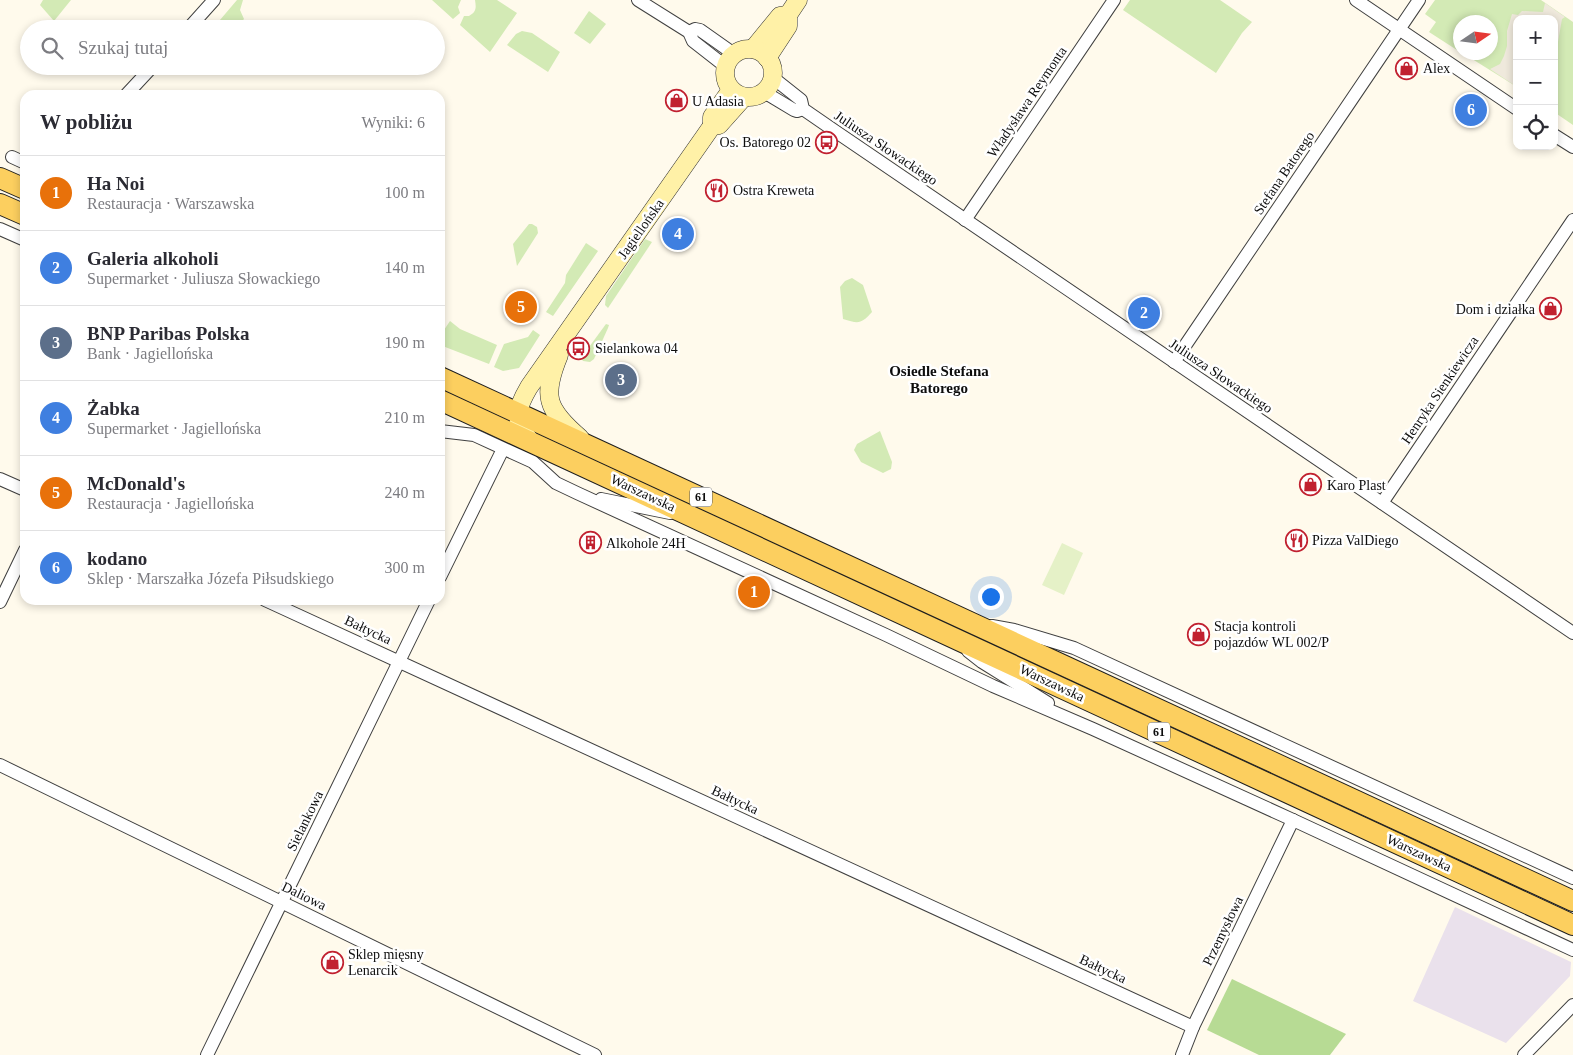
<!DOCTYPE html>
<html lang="pl">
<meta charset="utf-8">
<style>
body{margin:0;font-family:Georgia,serif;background:#f2f2f3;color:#2b2b33}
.controls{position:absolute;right:15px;top:15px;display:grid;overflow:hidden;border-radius:10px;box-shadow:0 2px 8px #0003}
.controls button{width:45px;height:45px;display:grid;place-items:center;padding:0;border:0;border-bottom:1px solid #e1e1e2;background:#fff;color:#2b2b33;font:25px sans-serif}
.compass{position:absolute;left:1453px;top:15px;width:45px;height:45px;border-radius:50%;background:#fff;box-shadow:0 2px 8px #0003;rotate:77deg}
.you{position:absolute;left:990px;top:596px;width:18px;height:18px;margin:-12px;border:4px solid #fff;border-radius:50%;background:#1a73e8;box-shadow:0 0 0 8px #1a73e833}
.badge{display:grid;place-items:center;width:32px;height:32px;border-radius:50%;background:#c12130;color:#fff;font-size:16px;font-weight:700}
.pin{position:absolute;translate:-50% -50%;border:2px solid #fff;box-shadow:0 1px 5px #0006}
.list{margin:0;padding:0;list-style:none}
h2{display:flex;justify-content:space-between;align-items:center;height:65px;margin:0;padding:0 20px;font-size:21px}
h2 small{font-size:16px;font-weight:400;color:#7c7c81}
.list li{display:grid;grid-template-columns:32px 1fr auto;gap:15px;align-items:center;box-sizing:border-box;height:75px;padding:0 20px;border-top:1px solid #e1e1e2}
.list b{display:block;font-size:19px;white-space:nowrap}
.list p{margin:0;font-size:16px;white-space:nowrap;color:#7c7c81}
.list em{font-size:16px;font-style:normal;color:#7c7c81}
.icon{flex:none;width:28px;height:28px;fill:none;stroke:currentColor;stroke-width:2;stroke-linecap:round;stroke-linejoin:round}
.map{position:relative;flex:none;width:1573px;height:1055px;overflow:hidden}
.search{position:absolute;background:#fff;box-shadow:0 2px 8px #0003;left:20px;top:20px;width:425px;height:55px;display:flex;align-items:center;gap:12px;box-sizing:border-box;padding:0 18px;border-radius:28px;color:#7c7c81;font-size:19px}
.panel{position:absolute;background:#fff;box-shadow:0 2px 8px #0003;left:20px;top:90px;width:425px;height:515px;border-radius:15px}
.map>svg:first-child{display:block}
.industrial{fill:#eae1ec}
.green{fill:#d3eab5}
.forest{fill:#b7db94}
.pitch{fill:#e5f1c7}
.plaza{fill:#efe9dc}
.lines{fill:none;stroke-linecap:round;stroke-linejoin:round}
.street-casing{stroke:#404040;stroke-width:14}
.secondary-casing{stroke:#2f2f2f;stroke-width:19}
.primary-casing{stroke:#1e1e1e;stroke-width:22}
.street{stroke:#fff;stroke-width:12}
.secondary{stroke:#fff1a7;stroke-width:18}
.primary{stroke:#fccf5f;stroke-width:20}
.labels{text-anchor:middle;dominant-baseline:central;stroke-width:5;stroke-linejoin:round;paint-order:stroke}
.shield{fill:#fff;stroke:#565656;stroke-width:1}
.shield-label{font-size:12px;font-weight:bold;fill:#0d0d0d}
.poi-label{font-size:14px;fill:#0d0d0d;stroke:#fff;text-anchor:start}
.street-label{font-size:14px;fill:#0d0d0d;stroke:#fff}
.neighbourhood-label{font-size:15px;font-weight:bold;fill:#0d0d0d;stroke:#fff}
</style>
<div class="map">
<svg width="1573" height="1055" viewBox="0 0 1573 1055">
<rect width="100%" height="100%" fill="#fffaec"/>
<polygon class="industrial" points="1455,907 1571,962 1570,976 1506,1043 1413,1001"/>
<g class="green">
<polygon points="43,0 71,0 54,21 40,5"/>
<polygon points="237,0 243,0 240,10 244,19 235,29 216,29 214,27"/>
<polygon points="432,0 461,0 458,7 460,13 453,19"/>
<path d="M475 0H497L517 13 490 52 460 25 464 16H469C477 12 476 7 475 0Z"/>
<polygon points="1130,0 1220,0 1252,22 1242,33 1216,73 1123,10"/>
<polygon points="1435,0 1541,0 1573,22 1573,125 1554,112 1554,19 1517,19 1517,87 1461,52 1490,52 1490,22 1460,22 1460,52 1429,32 1436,22 1425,14"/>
<polygon points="589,11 606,24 590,44 574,33"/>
<polygon points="522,31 532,33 560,52 548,72 507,45 516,34"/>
<polygon points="529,224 532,224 537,227 538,233 517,266 513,244"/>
<polygon points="645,239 652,242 608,308 605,305 606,296"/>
<polygon points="586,243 598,251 553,316 546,312 565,283 566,275"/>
<path d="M852 278 863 285 872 312C861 324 859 324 843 319L840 287 845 281Z"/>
<polygon points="450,321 460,329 497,345 489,364 440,345 440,336"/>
<polygon points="606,324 609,325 608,328 594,359 590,362 583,361 581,358"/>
<polygon points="533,330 540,335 519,368 503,371 494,367 504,344 528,337"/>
<polygon points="880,431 892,462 891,469 883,473 861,462 854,450 857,444"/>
</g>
<polygon class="forest" points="1232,979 1346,1034 1330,1055 1259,1055 1207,1030"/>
<polygon class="pitch" points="1062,543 1083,553 1064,595 1042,585"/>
<polygon class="plaza" points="1545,3 1565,17 1562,19 1554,65 1554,19 1517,19 1517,87 1490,69 1500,64 1504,56 1507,46 1507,31 1512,14 1518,15 1522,11 1543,12"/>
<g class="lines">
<defs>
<g id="street">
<polyline points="638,0 689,32 693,41 725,66"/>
<polyline points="1356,0 1517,109"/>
<polyline points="188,29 214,0"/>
<polyline points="689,32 695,29 700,30 734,54"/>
<polyline points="772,77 801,100 803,109 832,129 1573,633"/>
<polyline points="764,92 794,110 797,111 803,109"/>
<polyline points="126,95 153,66"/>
<polyline points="1554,135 1573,147"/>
<polyline points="12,157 25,163"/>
<polyline points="965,220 1114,0"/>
<polyline points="0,229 25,240"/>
<polyline points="1174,362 1419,0"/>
<polyline points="440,431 474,435 533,462 556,483 577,493 886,635 993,686 1093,729 1293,820 1573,950"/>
<polyline points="0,479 25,490"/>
<polyline points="601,499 670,513"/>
<polyline points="1382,503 1573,220"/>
<polyline points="440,577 503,449"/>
<polyline points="265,600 1193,1027"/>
<polyline points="0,602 25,550"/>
<polyline points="992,626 1014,630 1074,648 1573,878"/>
<polyline points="968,651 982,662 1048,703"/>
<polyline points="0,765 595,1055"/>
<polyline points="207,1055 429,600"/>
<polyline points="1182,1055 1193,1027 1293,820"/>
<polyline points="1524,1055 1573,1005"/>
</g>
<g id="secondary">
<polyline points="753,49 780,16 788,15"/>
<circle cx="749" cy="73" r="24"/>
<polyline points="767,58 788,26 788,15 798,0"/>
<polyline points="712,126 712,117 731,90"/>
<path d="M559 355C542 396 546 409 580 438"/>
<path d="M530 441C513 420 516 409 529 387L712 126 719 125 744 97"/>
</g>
<g id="primary">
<polyline points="0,178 25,189"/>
<polyline points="0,204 25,215"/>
<polyline points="440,377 1573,901"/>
<polyline points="440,400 1573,925"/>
</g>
</defs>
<use href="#street" class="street-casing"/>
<use href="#secondary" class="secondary-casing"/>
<use href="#primary" class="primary-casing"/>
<use href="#street" class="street"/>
<use href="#secondary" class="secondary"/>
<use href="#primary" class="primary"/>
</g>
<defs>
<symbol id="shop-ring" viewBox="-11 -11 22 22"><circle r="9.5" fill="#fff" stroke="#c12130" stroke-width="1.5"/><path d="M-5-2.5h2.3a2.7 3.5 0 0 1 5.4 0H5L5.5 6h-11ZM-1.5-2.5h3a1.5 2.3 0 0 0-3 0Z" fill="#c12130"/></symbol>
<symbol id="bus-ring" viewBox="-11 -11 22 22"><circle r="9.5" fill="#fff" stroke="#c12130" stroke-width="1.5"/><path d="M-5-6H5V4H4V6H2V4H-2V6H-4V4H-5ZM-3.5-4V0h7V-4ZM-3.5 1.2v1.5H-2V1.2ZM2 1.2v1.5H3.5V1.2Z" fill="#c12130"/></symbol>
<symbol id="restaurant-ring" viewBox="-11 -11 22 22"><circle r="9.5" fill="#fff" stroke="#c12130" stroke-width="1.5"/><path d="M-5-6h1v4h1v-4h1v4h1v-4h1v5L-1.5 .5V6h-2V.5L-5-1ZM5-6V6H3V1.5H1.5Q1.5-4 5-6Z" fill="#c12130"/></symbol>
<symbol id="building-ring" viewBox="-11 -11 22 22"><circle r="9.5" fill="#fff" stroke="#c12130" stroke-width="1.5"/><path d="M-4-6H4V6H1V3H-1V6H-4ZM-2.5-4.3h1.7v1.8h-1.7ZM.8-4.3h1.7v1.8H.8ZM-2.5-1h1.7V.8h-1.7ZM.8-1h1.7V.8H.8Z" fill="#c12130"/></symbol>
</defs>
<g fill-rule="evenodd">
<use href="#shop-ring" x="1394" y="56" width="25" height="25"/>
<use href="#shop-ring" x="664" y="88" width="25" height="25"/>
<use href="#bus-ring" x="814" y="130" width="25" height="25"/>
<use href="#restaurant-ring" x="704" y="178" width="25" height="25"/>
<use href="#shop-ring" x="1538" y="296" width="25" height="25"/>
<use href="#bus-ring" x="566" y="336" width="25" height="25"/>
<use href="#shop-ring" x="1298" y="472" width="25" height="25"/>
<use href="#restaurant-ring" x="1284" y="528" width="25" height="25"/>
<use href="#building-ring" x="578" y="530" width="25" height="25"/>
<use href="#shop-ring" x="1186" y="622" width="25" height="25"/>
<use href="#shop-ring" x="320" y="950" width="25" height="25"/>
</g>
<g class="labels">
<g class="shield">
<rect x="690" y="487.5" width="22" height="19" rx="4"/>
<rect x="1148" y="722.5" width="22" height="19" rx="4"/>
</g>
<g class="shield-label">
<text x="701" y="497">61</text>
<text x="1159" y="732">61</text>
</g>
<g class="poi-label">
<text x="1423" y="68">Alex</text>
<text x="692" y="101">U Adasia</text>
<text x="811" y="142" text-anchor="end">Os. Batorego 02</text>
<text x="733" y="190">Ostra Kreweta</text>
<text x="1535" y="309" text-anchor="end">Dom i działka</text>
<text x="595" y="348">Sielankowa 04</text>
<text x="1327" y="485">Karo Plast</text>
<text x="1312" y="540">Pizza ValDiego</text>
<text x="606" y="543">Alkohole 24H</text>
<text x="1214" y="626">Stacja kontroli<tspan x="1214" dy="16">pojazdów WL 002/P</tspan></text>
<text x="348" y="954">Sklep mięsny<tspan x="348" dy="16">Lenarcik</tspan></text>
</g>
<g class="street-label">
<text transform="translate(1027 102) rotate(-56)">Władysława Reymonta</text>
<text transform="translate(886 148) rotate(34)">Juliusza Słowackiego</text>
<text transform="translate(1284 173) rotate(-56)">Stefana Batorego</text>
<text transform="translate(641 229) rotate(-55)">Jagiellońska</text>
<text transform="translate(1221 376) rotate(34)">Juliusza Słowackiego</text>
<text transform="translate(1440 390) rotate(-56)">Henryka Sienkiewicza</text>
<text transform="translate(643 493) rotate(25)">Warszawska</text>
<text transform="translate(368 630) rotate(25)">Bałtycka</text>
<text transform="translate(1052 683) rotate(25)">Warszawska</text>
<text transform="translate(735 800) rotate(25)">Bałtycka</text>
<text transform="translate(305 821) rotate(-64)">Sielankowa</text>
<text transform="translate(1419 853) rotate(25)">Warszawska</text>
<text transform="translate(304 896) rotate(26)">Daliowa</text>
<text transform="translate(1223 931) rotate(-64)">Przemysłowa</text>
<text transform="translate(1103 969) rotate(25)">Bałtycka</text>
</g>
<g class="neighbourhood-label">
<text x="939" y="371">Osiedle Stefana<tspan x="939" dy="17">Batorego</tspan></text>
</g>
</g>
</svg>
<div class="controls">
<button>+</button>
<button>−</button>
<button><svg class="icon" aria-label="locate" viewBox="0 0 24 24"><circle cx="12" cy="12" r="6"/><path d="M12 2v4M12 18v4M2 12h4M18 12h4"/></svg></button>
</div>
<svg class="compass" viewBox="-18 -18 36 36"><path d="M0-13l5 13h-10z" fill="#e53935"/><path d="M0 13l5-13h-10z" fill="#7c7c81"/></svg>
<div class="you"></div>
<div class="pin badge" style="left:754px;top:592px;background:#e8710a">1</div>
<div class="pin badge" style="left:1144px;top:313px;background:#3f7fe0">2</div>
<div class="pin badge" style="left:621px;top:380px;background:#5c6f8a">3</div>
<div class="pin badge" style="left:678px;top:234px;background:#3f7fe0">4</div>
<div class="pin badge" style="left:521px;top:307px;background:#e8710a">5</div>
<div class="pin badge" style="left:1471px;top:110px;background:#3f7fe0">6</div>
<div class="search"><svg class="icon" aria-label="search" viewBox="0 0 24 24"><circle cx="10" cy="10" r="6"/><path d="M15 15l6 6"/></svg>Szukaj tutaj</div>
<section class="panel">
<h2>W pobliżu<small>Wyniki: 6</small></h2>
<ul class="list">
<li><span class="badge" style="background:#e8710a">1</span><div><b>Ha Noi</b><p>Restauracja · Warszawska</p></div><em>100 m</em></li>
<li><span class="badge" style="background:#3f7fe0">2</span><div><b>Galeria alkoholi</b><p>Supermarket · Juliusza Słowackiego</p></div><em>140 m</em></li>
<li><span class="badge" style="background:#5c6f8a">3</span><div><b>BNP Paribas Polska</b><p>Bank · Jagiellońska</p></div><em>190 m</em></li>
<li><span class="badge" style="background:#3f7fe0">4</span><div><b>Żabka</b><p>Supermarket · Jagiellońska</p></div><em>210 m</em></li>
<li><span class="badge" style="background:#e8710a">5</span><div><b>McDonald's</b><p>Restauracja · Jagiellońska</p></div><em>240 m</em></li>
<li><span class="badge" style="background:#3f7fe0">6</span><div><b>kodano</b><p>Sklep · Marszałka Józefa Piłsudskiego</p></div><em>300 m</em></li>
</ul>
</section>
</div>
